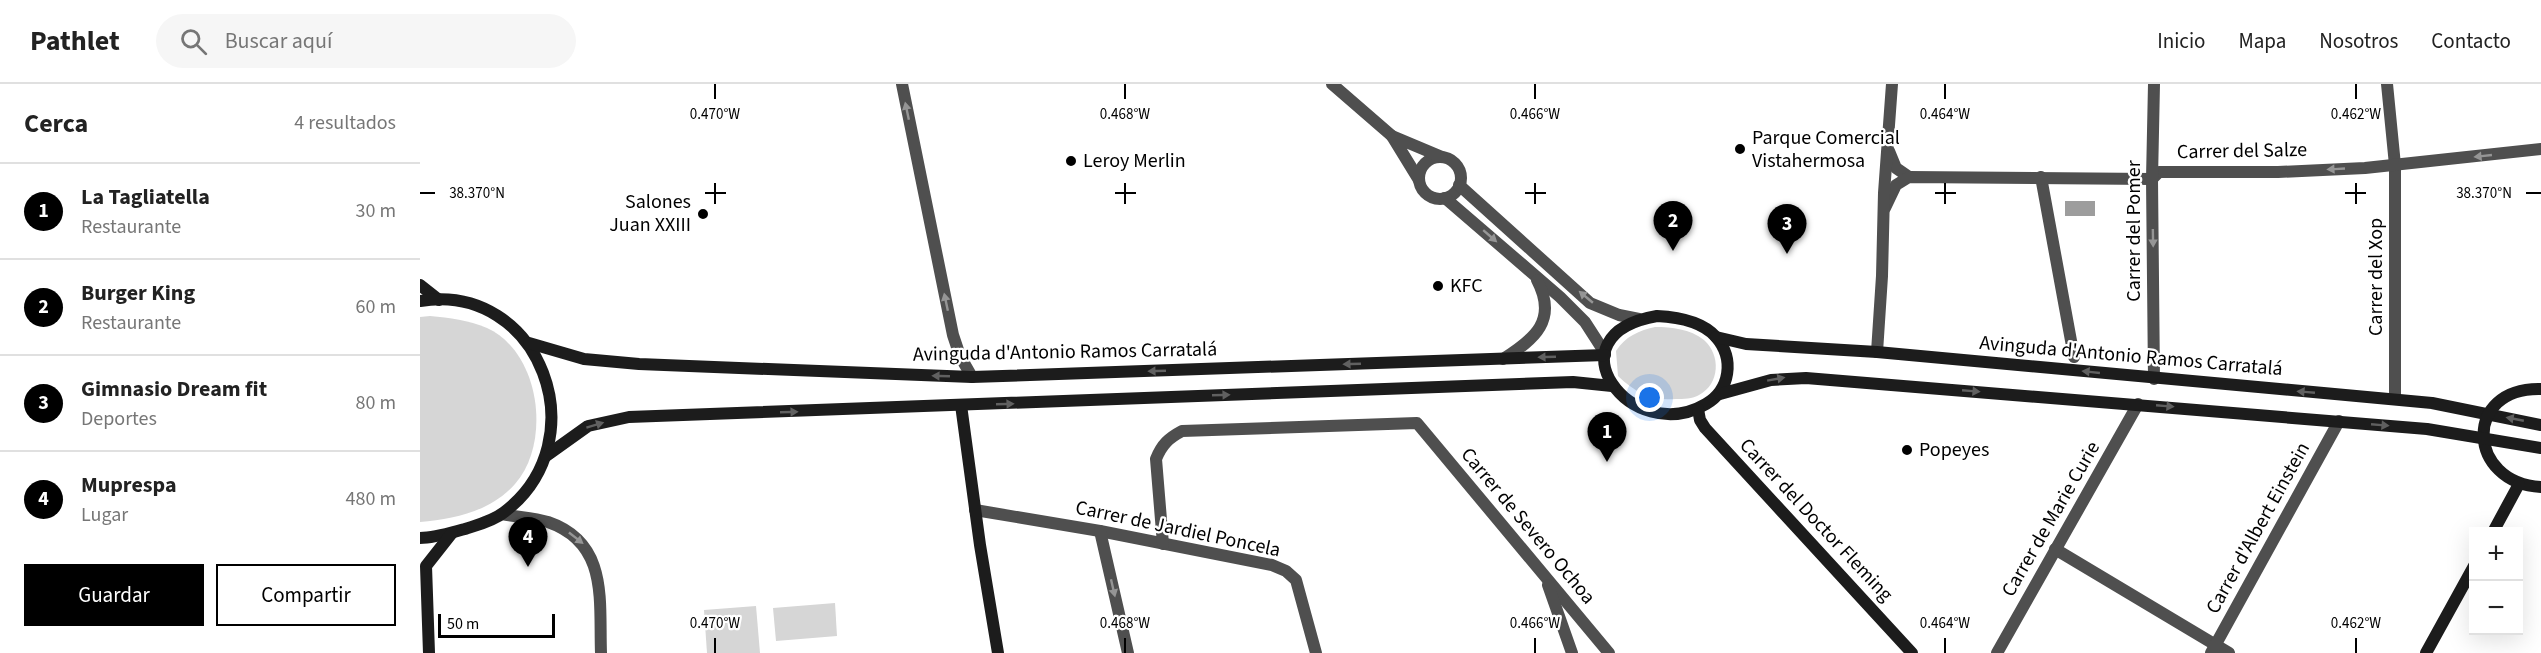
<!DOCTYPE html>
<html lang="es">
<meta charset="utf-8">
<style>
body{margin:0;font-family:"Source Sans 3",sans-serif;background:#f6f6f6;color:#222}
.controls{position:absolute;right:18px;bottom:18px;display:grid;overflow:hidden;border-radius:0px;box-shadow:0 6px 24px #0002}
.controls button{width:54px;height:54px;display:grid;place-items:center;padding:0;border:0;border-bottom:2px solid #e0e0e0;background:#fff;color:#222;font:30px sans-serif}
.scale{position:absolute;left:18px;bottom:15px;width:117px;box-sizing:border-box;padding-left:6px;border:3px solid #000;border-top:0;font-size:16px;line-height:21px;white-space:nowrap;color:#000;-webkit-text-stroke:4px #fff;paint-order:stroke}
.you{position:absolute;left:1230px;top:314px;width:21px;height:21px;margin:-15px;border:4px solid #fff;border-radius:50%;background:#1a73e8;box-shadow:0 0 0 9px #1a73e833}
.badge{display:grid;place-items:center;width:39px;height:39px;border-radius:50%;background:#000;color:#fff;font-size:20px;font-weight:700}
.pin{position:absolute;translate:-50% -50px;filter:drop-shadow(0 2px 3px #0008)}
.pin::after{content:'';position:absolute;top:32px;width:21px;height:18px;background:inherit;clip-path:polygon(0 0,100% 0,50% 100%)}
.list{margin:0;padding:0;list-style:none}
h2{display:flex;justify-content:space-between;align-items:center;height:78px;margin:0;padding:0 24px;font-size:26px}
h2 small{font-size:20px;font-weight:400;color:#767676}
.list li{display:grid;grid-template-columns:39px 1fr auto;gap:18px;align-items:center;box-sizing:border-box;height:96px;padding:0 24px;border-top:2px solid #e0e0e0}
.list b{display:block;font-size:22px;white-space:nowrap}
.list p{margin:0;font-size:20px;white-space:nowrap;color:#767676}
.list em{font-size:20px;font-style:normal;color:#767676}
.actions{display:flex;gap:12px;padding:18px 24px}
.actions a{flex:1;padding:14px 0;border:2px solid #000;border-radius:0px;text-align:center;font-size:21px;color:#000}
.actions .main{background:#000;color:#fff}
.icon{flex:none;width:33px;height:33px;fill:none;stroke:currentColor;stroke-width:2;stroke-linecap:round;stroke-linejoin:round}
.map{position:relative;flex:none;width:2121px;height:569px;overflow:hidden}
header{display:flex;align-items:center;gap:36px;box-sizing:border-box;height:84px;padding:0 30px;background:#fff;border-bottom:2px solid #e0e0e0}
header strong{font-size:28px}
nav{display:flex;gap:33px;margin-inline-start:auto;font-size:21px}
.search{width:420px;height:54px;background:#f6f6f6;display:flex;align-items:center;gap:15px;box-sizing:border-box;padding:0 21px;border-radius:33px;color:#767676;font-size:22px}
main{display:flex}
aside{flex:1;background:#fff}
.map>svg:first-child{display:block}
.green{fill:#d6d6d6}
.water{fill:#9d9d9d}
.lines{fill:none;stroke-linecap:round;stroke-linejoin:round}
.street{stroke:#4f4f4f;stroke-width:12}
.secondary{stroke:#1c1c1c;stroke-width:12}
.oneway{fill:#959595}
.oneway2{fill:#606060}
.ticks{fill:none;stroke:#000;stroke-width:2}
.poi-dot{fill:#000;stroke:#fff;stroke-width:2}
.labels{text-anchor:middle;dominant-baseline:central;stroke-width:4.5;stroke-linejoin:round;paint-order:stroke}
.poi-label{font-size:20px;fill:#000;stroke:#fff;text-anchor:start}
.street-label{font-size:20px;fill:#000;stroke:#fff}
.ticks-label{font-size:15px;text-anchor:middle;fill:#000;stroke:#fff;stroke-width:4.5;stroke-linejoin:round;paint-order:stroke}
</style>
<header>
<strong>Pathlet</strong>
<div class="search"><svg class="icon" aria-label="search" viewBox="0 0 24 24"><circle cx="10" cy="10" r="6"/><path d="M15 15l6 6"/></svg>Buscar aquí</div>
<nav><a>Inicio</a><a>Mapa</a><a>Nosotros</a><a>Contacto</a></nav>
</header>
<main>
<aside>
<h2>Cerca<small>4 resultados</small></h2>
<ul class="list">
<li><span class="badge">1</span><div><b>La Tagliatella</b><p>Restaurante</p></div><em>30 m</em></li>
<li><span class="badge">2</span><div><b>Burger King</b><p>Restaurante</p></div><em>60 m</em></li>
<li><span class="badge">3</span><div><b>Gimnasio Dream fit</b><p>Deportes</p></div><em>80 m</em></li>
<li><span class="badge">4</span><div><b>Muprespa</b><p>Lugar</p></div><em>480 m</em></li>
</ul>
<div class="actions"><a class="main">Guardar</a><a>Compartir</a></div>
</aside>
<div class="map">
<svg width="2121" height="569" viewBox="0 0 2121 569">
<rect width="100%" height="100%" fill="#fff"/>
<g class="green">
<path d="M10 232C30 234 48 236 67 244 120 268 132 358 95 400 71 427 35 435 0 438V233Z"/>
<path d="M1235 243C1252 243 1270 245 1284 256 1301 271 1300 300 1279 311 1273 315 1263 315 1256 315 1231 317 1216 309 1198 292L1196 267C1206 252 1218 247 1235 243Z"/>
<polygon points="415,519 417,552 356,557 353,524"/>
<polygon points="336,522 340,569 287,569 284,526"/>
</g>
<rect class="water" x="1645" y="117" width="30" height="15"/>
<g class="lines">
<g class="street">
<polyline points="482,0 533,251 540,272 552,293"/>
<polyline points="912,0 972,52"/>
<polyline points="1967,0 1975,81 1975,315"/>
<polyline points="1469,67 1476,84 1489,93"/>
<circle cx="1020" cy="94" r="21"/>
<polyline points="1621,93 1654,273"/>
<polyline points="999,96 972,52 1022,73"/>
<polyline points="1039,101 1170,219 1199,231 1219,235"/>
<polyline points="1025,114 1140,213 1165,238 1185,269"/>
<polyline points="1465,124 1476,101 1489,93 1732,95 1739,88 1858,88 1945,84 2121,65"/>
<polyline points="1457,268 1462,192 1464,109 1472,0"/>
<path d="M1083 275C1115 255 1138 236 1117 196"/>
<polyline points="1734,295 1732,95 1734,0"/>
<polyline points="555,426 680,447 852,481 866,487 876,496 896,569"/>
<path d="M82 430C97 433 113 434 128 438 189 459 179 517 181 569"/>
<polyline points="680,447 708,569"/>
<path d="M743 460 736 375C742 360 749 354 762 347L997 339 1189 569"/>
<polyline points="1635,465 1809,569"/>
<polyline points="1128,501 1152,569"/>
<polyline points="1577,569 1718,320"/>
<polyline points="1791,569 1919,337"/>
</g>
<g class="secondary">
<polyline points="0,201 19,216"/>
<path d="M0 217C120 197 180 357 83 429 73 437 57 441 45 445 30 449 15 454 0 454"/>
<path d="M1237 232C1257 233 1282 237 1296 253 1315 275 1310 306 1286 320 1211 364 1127 251 1237 232Z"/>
<polyline points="1296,253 1326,260 1457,268 2012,319 2121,341"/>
<polyline points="109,259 164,275 219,280 552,293 1185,271"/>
<path d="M2121 305C2042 303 2047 399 2121 403"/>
<polyline points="1300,310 1351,296 1386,294 2007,345 2121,364"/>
<polyline points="541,321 560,461 578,569"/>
<polyline points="1278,325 1280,336 1285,344 1492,569"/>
<polyline points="126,372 168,342 209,333 1153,298 1192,302"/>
<polyline points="2073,448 2099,400"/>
<polyline points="9,569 6,482 32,449"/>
<polyline points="2006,569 2054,482"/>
</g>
</g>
<defs><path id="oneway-solid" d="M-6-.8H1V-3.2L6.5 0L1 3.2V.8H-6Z" transform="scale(1.5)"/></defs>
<g class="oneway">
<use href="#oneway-solid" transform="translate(487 27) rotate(-102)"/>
<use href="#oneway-solid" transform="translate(2063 72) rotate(174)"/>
<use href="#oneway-solid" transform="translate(1916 85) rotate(177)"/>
<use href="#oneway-solid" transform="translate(1070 152) rotate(41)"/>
<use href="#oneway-solid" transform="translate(1733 154) rotate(89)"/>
<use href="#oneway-solid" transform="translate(1166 213) rotate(-140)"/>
<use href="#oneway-solid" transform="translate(526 218) rotate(-102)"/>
<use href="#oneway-solid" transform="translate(156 454) rotate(38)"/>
<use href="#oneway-solid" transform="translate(693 504) rotate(77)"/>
</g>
<g class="oneway2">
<use href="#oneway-solid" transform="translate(1127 273) rotate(178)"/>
<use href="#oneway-solid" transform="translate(932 280) rotate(178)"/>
<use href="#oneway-solid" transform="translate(737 287) rotate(178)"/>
<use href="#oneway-solid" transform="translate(1671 288) rotate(-174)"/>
<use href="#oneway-solid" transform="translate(521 292) rotate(-178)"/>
<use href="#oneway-solid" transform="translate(1356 295) rotate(-10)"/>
<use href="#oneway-solid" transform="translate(1551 307) rotate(5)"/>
<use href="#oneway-solid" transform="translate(1886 308) rotate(-175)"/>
<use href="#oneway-solid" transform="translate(801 311) rotate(-2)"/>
<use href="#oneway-solid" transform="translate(585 320) rotate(-2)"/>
<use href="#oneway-solid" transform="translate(1745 322) rotate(5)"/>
<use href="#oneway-solid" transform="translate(369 328) rotate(-2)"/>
<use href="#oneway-solid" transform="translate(2095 335) rotate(-169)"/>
<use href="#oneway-solid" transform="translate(175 341) rotate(-17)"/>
<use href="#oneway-solid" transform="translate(1960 341) rotate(5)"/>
</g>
<path class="ticks" d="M295 0V15M705 0V15M1115 0V15M1525 0V15M1936 0V15M295 99V120M705 99V120M1115 99V120M1525 99V120M1936 99V120M0 109H15M285 109H306M695 109H716M1105 109H1126M1515 109H1536M1925 109H1946M2106 109H2121M295 554V569M705 554V569M1115 554V569M1525 554V569M1936 554V569"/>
<g class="poi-dot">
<circle cx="1320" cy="65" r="6"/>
<circle cx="651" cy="77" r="6"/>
<circle cx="283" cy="130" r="6"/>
<circle cx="1018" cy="202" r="6"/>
<circle cx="1487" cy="366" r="6"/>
</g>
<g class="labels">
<g class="poi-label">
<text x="1332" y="54">Parque Comercial<tspan x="1332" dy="23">Vistahermosa</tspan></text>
<text x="663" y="77">Leroy Merlin</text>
<text x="271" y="118" text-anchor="end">Salones<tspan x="271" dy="23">Juan XXIII</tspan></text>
<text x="1030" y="202">KFC</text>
<text x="1499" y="366">Popeyes</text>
</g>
<g class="street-label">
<text transform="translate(1822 67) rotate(-1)">Carrer del Salze</text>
<text transform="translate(1714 147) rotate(-90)">Carrer del Pomer</text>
<text transform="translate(1956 193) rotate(-90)">Carrer del Xop</text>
<text transform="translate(645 268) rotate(-1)">Avinguda d'Antonio Ramos Carratalá</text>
<text transform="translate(1711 272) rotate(5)">Avinguda d'Antonio Ramos Carratalá</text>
<text transform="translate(1631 435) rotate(-60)">Carrer de Marie Curie</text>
<text transform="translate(1396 436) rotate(47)">Carrer del Doctor Fleming</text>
<text transform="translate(1108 442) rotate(50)">Carrer de Severo Ochoa</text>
<text transform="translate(1838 444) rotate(-61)">Carrer d'Albert Einstein</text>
<text transform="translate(758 445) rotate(12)">Carrer de Jardiel Poncela</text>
</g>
</g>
<g class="ticks-label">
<text x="295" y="35">0.470°W</text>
<text x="705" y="35">0.468°W</text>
<text x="1115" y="35">0.466°W</text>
<text x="1525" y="35">0.464°W</text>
<text x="1936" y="35">0.462°W</text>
<text x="57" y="114">38.370°N</text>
<text x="2064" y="114">38.370°N</text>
<text x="295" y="544">0.470°W</text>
<text x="705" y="544">0.468°W</text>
<text x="1115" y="544">0.466°W</text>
<text x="1525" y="544">0.464°W</text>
<text x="1936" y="544">0.462°W</text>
</g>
</svg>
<div class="controls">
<button>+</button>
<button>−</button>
</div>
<div class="scale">50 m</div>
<div class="you"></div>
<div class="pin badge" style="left:1187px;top:378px">1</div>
<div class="pin badge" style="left:1253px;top:167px">2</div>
<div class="pin badge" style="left:1367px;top:170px">3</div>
<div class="pin badge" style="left:108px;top:483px">4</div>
</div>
</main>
